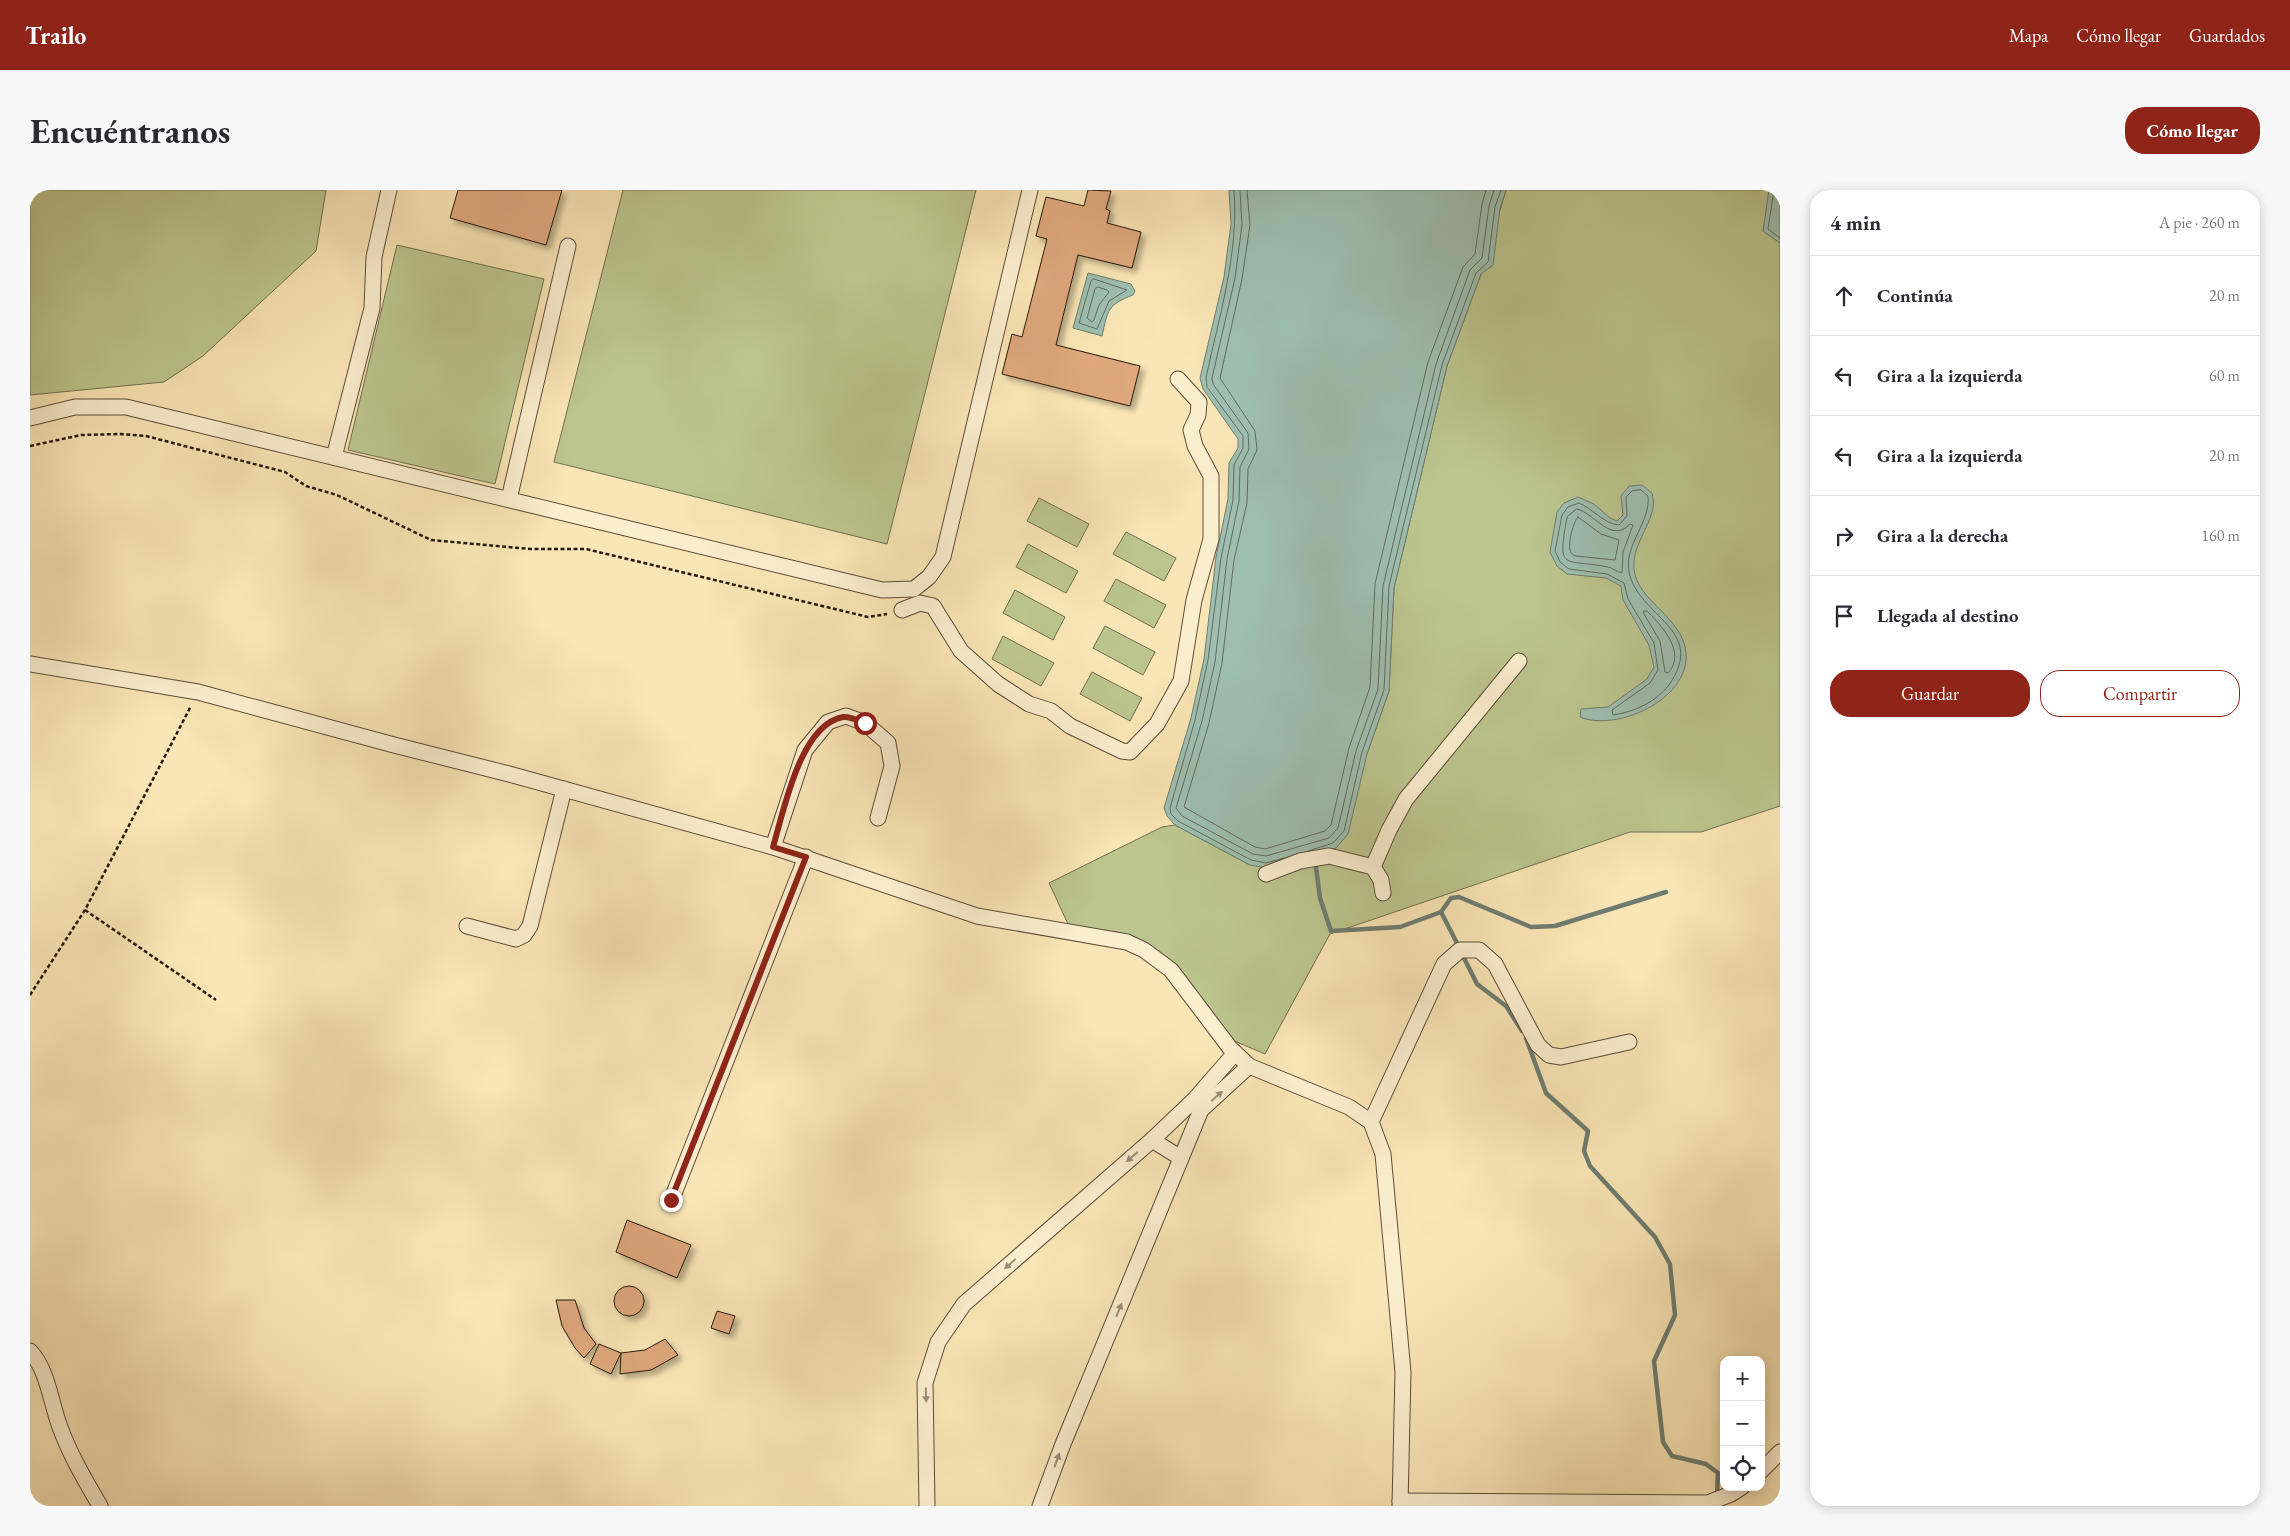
<!DOCTYPE html>
<html lang="es">
<meta charset="utf-8">
<style>
body{margin:0;font-family:"EB Garamond",serif;background:#f7f7f7;color:#2b2b33}
.controls{position:absolute;right:15px;bottom:15px;display:grid;overflow:hidden;border-radius:10px;box-shadow:0 2px 12px #0003}
.controls button{width:45px;height:45px;display:grid;place-items:center;padding:0;border:0;border-bottom:1px solid #e1e1e2;background:#fff;color:#2b2b33;font:25px sans-serif}
.stop{position:absolute;width:15px;height:15px;margin:-11px;border:4px solid #8f2418;border-radius:50%;background:#fff}
.stop.end{background:#8f2418;border-color:#fff;box-shadow:0 1px 5px #0008}
.list{margin:0;padding:0;list-style:none}
h2{display:flex;justify-content:space-between;align-items:center;height:65px;margin:0;padding:0 20px;font-size:21px}
h2 small{font-size:16px;font-weight:400;color:#7c7c81}
.list li{display:grid;grid-template-columns:32px 1fr auto;gap:15px;align-items:center;box-sizing:border-box;height:80px;padding:0 20px;border-top:1px solid #e1e1e2}
.list b{display:block;font-size:19px;white-space:nowrap}
.list em{font-size:16px;font-style:normal;color:#7c7c81}
.actions{display:flex;gap:10px;padding:15px 20px}
.actions a{flex:1;padding:11px 0;border:1px solid #8f2418;border-radius:20px;text-align:center;font-size:18px;color:#8f2418}
.actions .main{background:#8f2418;color:#fff}
.icon{flex:none;width:28px;height:28px;fill:none;stroke:currentColor;stroke-width:2;stroke-linecap:round;stroke-linejoin:round}
.map{position:relative;flex:none;width:1750px;height:1316px;overflow:hidden;border-radius:20px}
header{display:flex;align-items:center;gap:30px;box-sizing:border-box;height:70px;padding:0 25px;background:#8f2418;color:#fff}
header strong{font-size:24px}
nav{display:flex;gap:28px;margin-inline-start:auto;font-size:18px}
.intro{display:flex;align-items:center;justify-content:space-between;box-sizing:border-box;height:120px;padding:0 30px}
h1{margin:0;font-size:35px}
.button{padding:12px 22px;border-radius:20px;background:#8f2418;color:#fff;font-size:18px;font-weight:700}
main{display:flex;gap:30px;padding:0 30px}
aside{flex:1;background:#fff;border-radius:20px;box-shadow:0 2px 12px #0003}
.map>svg:first-child{display:block}
.green{fill:#bcc58e;stroke:#726f50}
.water{fill:#9ebfb0;stroke:#6e7d70}
.lines{fill:none;stroke-linecap:round;stroke-linejoin:round}
.shore{stroke:#626c60;stroke-width:1}
.stream{stroke:#6e7d70;stroke-width:4.5}
.building{fill:#dea77c;stroke:#271911;filter:url(#shadow)}
.minor-casing{stroke:#5c4c3a;stroke-width:17}
.path{stroke:#271911;stroke-width:2.5;stroke-dasharray:4 2.5;stroke-linecap:butt}
.minor{stroke:#fbeecf;stroke-width:15}
.oneway{fill:#9c8e7a}
.route{stroke:#8f2418;stroke-width:6}
</style>
<header>
<strong>Trailo</strong>
<nav><a>Mapa</a><a>Cómo llegar</a><a>Guardados</a></nav>
</header>
<div class="intro"><h1>Encuéntranos</h1><a class="button">Cómo llegar</a></div>
<main>
<div class="map">
<svg width="1750" height="1316" viewBox="0 0 1750 1316">
<defs>
<filter id="shadow"><feDropShadow dx="4.5" dy="4.5" stdDeviation="2.5" flood-color="#0004"/></filter>
</defs>
<rect width="100%" height="100%" fill="#f9e5b5"/>
<filter id="stains"><feTurbulence type="fractalNoise" baseFrequency=".004" numOctaves="4"/><feColorMatrix values="0 0 0 0 .2 0 0 0 0 .09 0 0 0 0 .02 0 0 0 .5 -.17"/></filter>
<radialGradient id="worn" r=".72"><stop offset=".6" stop-color="#630" stop-opacity="0"/><stop offset="1" stop-color="#630" stop-opacity=".3"/></radialGradient>
<g class="green">
<polygon points="0,0 296,0 286,61 173,166 134,192 0,205"/>
<polygon points="593,0 946,0 857,354 524,272"/>
<polygon points="1476,0 1750,0 1750,616 1671,642 1600,642 1300,744 1235,864 1195,847 1138,776 1086,744 1038,734 1019,693 1132,637 1145,635 1220,675 1337,564 1359,501 1364,398 1417,176 1451,84"/>
<polygon points="367,55 514,89 465,294 318,260"/>
<polygon points="1009,308 1059,334 1047,357 997,331"/>
<polygon points="1096,342 1146,368 1134,391 1083,364"/>
<polygon points="998,354 1048,381 1036,403 986,377"/>
<polygon points="1086,389 1136,415 1124,438 1074,411"/>
<polygon points="985,400 1035,427 1023,450 973,423"/>
<polygon points="1075,436 1125,462 1113,485 1063,458"/>
<polygon points="973,446 1024,473 1011,496 962,469"/>
<polygon points="1062,482 1112,508 1100,531 1050,504"/>
</g>
<g class="water">
<polygon points="1199,0 1476,0 1470,18 1463,75 1451,84 1417,176 1364,398 1359,501 1337,564 1318,644 1306,658 1236,678 1220,675 1145,635 1137,626 1134,618 1161,528 1174,469 1186,367 1198,309 1199,273 1208,258 1208,249 1173,199 1170,188 1194,87 1201,34"/>
<polygon points="1739,0 1750,0 1750,53 1733,41"/>
<path d="M1058 83 1101 94 1105 101 1103 105C1077 115 1078 120 1072 146L1043 138Z"/>
<path d="M1612 295 1622 303C1623 307 1624 313 1623 318 1619 339 1602 356 1604 379 1607 412 1654 427 1656 464 1659 510 1586 542 1550 527L1551 519 1578 517 1617 489 1624 477 1619 455 1593 410 1591 396 1576 388 1537 384 1527 376 1520 362 1527 322 1534 313 1548 307 1564 314 1580 328 1587 331 1593 325 1591 306 1599 296Z"/>
</g>
<g class="lines">
<g class="shore">
<path d="M1204 0C1209 64 1189 126 1176 188L1177 197 1213 246V258L1204 275 1203 310 1191 368 1178 470 1165 530 1140 618 1141 624 1148 631 1221 670 1236 673 1254 668"/>
<polyline points="1210,0 1212,35 1205,88 1182,188 1183,194 1218,243 1219,259 1210,277 1209,311 1197,369 1185,472 1172,531 1146,618 1152,626 1223,664 1236,666 1299,648 1308,638 1326,561 1348,499 1353,396 1406,174 1440,80 1452,68 1459,16 1464,0"/>
<polyline points="1217,0 1220,35 1212,89 1190,188 1225,241 1227,260 1218,279 1217,313 1204,370 1192,473 1179,533 1154,617 1225,657 1235,659 1295,641 1301,635 1319,558 1340,497 1345,394 1398,172 1433,77 1445,64 1452,14 1456,0"/>
<polyline points="1744,0 1738,39 1750,48"/>
<polygon points="1064,89 1097,100 1079,111 1067,139 1049,133 1061,91"/>
<polygon points="1068,97 1077,100 1079,102 1069,115 1064,130 1062,132 1057,128 1065,99"/>
<path d="M1611 300 1618 306C1621 332 1594 354 1599 382 1608 427 1678 439 1639 495 1626 512 1604 522 1583 525L1582 520 1620 493 1628 480 1624 453 1598 409 1594 393 1577 384 1539 379 1530 372 1525 361 1532 325 1538 317 1549 313C1562 318 1574 334 1589 335L1597 326 1596 307 1602 301Z"/>
<path d="M1547 319C1566 324 1581 354 1600 334L1603 335 1593 362 1592 383C1587 382 1583 378 1578 377 1533 368 1527 383 1537 327Z"/>
<path d="M1548 327 1571 344 1589 350 1585 370 1546 366C1543 365 1541 364 1540 360 1538 353 1543 332 1548 327Z"/>
<path d="M1614 421H1617C1632 436 1657 463 1638 483L1635 482 1630 451 1614 424Z"/>
<polyline points="1278,661 1303,653 1314,641 1332,562 1354,500 1359,396 1412,175 1446,83 1458,72 1465,17 1471,0"/>
</g>
<g class="stream">
<polyline points="1285,670 1290,708 1301,741 1370,737 1411,722 1429,757"/>
<polyline points="1411,722 1421,708 1429,707 1501,737 1525,736 1636,702"/>
<polyline points="1432,764 1447,794 1476,816 1492,841"/>
<polyline points="1496,848 1516,903 1558,941 1554,961 1560,976 1625,1047 1640,1074 1645,1125 1624,1171 1633,1252 1642,1266 1676,1274 1688,1283 1687,1306"/>
</g>
</g>
<g class="building">
<polygon points="428,0 532,0 516,55 420,28"/>
<polygon points="1058,0 1081,1 1076,19 1080,21 1077,33 1111,42 1102,78 1048,65 1026,155 1110,176 1100,216 972,184 982,144 992,147 1017,49 1006,46 1016,7 1054,16"/>
<polygon points="597,1030 661,1055 647,1088 586,1062"/>
<circle cx="599" cy="1111" r="15"/>
<polygon points="526,1110 545,1110 554,1138 566,1154 554,1168 545,1158 532,1136"/>
<polygon points="687,1121 705,1126 699,1144 681,1138"/>
<polygon points="635,1149 648,1165 621,1180 590,1184 591,1163 615,1160"/>
<polygon points="569,1154 591,1163 581,1184 560,1174"/>
</g>
<g class="lines">
<defs>
<g id="minor">
<polyline points="0,228 45,217 96,217 852,400 884,399 899,387 913,367 1000,0"/>
<polyline points="304,267 342,118 344,67 359,0"/>
<polyline points="479,309 538,56"/>
<polyline points="872,420 890,413 903,416 931,461 968,494 999,514 1021,521 1040,536 1092,561 1100,562 1127,534 1151,491 1164,410 1181,349 1181,286 1165,256 1161,240 1168,225 1169,212 1148,189"/>
<polyline points="0,474 168,502 364,555 479,584 743,657 947,726 1097,752 1114,760 1141,780 1200,858 1219,876 1319,917 1341,932 1353,964 1373,1182 1370,1316"/>
<polyline points="743,657 775,560 798,532 816,526 835,533 858,553 862,576 848,628"/>
<polyline points="1343,677 1359,640 1376,609 1489,471"/>
<polyline points="1236,684 1270,671 1299,666 1343,677 1351,690 1353,703"/>
<polyline points="437,736 486,749 494,745 500,736 534,599"/>
<polyline points="1341,932 1414,774 1430,760 1449,760 1465,774 1508,855 1519,865 1531,867 1599,852"/>
<polyline points="1122,950 1151,968"/>
<polyline points="641,1011 776,667"/>
<path d="M0 1161C18 1180 21 1214 30 1237 40 1265 55 1290 70 1316"/>
<polyline points="1731,1281 1750,1262"/>
<polyline points="1370,1311 1678,1313 1701,1304 1712,1297"/>
<polyline points="897,1316 895,1193 908,1152 934,1114 1122,950 1164,910 1205,863"/>
<polyline points="1010,1316 1033,1254 1171,920 1219,876"/>
</g>
</defs>
<use href="#minor" class="minor-casing"/>
<g class="path">
<polyline points="0,256 51,245 90,244 116,246 255,282 276,296 307,305 401,350 500,359 556,359 838,427 857,424"/>
<polyline points="55,720 186,810"/>
<polyline points="0,805 55,720 161,516"/>
</g>
<use href="#minor" class="minor"/>
</g>
<defs><path id="oneway-solid" d="M-6-.8H1V-3.2L6.5 0L1 3.2V.8H-6Z" transform="scale(1.25)"/></defs>
<g class="oneway">
<use href="#oneway-solid" transform="translate(1187 906) rotate(-41)"/>
<use href="#oneway-solid" transform="translate(1102 967) rotate(139)"/>
<use href="#oneway-solid" transform="translate(980 1074) rotate(139)"/>
<use href="#oneway-solid" transform="translate(1089 1120) rotate(-68)"/>
<use href="#oneway-solid" transform="translate(896 1205) rotate(89)"/>
<use href="#oneway-solid" transform="translate(1027 1270) rotate(-70)"/>
</g>
<g class="lines">
<path class="route" d="M641 1010 776 667 743 657C754 620 770 535 813 527 820 526 829 531 835 533"/>
</g>
<rect width="100%" height="100%" filter="url(#stains)"/>
<rect width="100%" height="100%" fill="url(#worn)"/>
</svg>
<div class="controls">
<button>+</button>
<button>−</button>
<button><svg class="icon" aria-label="locate" viewBox="0 0 24 24"><circle cx="12" cy="12" r="6"/><path d="M12 2v4M12 18v4M2 12h4M18 12h4"/></svg></button>
</div>
<div class="stop" style="left:835px;top:533px"></div>
<div class="stop end" style="left:641px;top:1010px"></div>
</div>
<aside>
<h2>4 min<small>A pie · 260 m</small></h2>
<ul class="list">
<li><svg class="icon" aria-label="ahead" viewBox="0 0 24 24"><path d="M12 20V5M6 11l6-6 6 6"/></svg><div><b>Continúa</b></div><em>20 m</em></li>
<li><svg class="icon" aria-label="left" viewBox="0 0 24 24"><path d="M17 20v-9H6M10 6l-5 5 5 5"/></svg><div><b>Gira a la izquierda</b></div><em>60 m</em></li>
<li><svg class="icon" aria-label="left" viewBox="0 0 24 24"><path d="M17 20v-9H6M10 6l-5 5 5 5"/></svg><div><b>Gira a la izquierda</b></div><em>20 m</em></li>
<li><svg class="icon" aria-label="right" viewBox="0 0 24 24"><path d="M7 20v-9h11M14 6l5 5-5 5"/></svg><div><b>Gira a la derecha</b></div><em>160 m</em></li>
<li><svg class="icon" aria-label="arrive" viewBox="0 0 24 24"><path d="M6 21V4h12l-3 4 3 4H6"/></svg><div><b>Llegada al destino</b></div></li>
</ul>
<div class="actions"><a class="main">Guardar</a><a>Compartir</a></div>
</aside>
</main>
